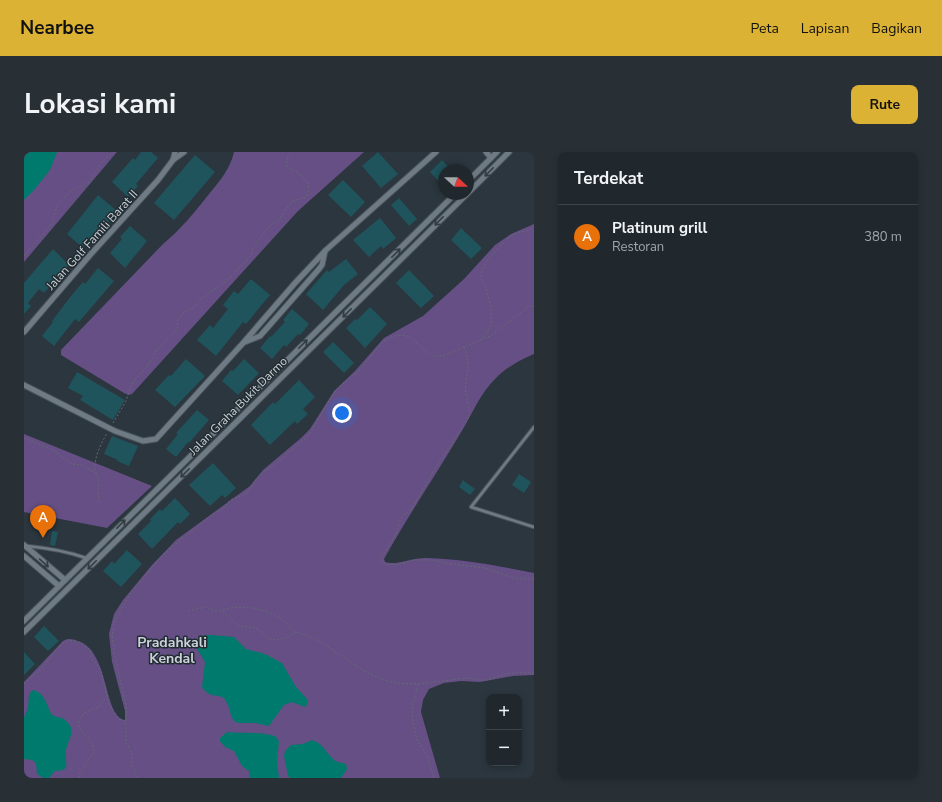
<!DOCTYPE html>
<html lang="id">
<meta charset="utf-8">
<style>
body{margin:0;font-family:"Nunito Sans",sans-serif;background:#283036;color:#f1f3f6}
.controls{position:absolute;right:12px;bottom:12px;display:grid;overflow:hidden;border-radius:8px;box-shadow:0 2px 6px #0003}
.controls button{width:36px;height:36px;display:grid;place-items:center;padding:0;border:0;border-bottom:1px solid #3d444a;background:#20282e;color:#f1f3f6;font:20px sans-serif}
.compass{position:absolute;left:414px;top:12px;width:36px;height:36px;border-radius:50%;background:#20282e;box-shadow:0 2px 6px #0003;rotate:111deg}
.you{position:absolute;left:318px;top:261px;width:14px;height:14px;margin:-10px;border:3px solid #fff;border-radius:50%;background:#1a73e8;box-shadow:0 0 0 6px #1a73e833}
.badge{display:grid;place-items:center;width:26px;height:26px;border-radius:50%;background:#dbb233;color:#fff;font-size:13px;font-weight:700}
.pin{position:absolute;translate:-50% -33px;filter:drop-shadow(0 1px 2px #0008)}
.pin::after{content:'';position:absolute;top:21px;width:14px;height:12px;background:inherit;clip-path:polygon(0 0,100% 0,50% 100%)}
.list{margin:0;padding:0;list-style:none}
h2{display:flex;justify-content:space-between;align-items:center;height:52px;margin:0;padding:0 16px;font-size:17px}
h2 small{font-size:13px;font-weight:400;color:#a2a6aa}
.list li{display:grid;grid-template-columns:26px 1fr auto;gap:12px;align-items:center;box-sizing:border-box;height:64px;padding:0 16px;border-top:1px solid #3d444a}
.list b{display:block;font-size:15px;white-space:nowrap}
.list p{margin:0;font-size:13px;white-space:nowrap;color:#a2a6aa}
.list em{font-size:13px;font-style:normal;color:#a2a6aa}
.map{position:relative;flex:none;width:510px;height:626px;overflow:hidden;border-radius:8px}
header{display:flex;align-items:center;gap:24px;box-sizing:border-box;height:56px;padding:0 20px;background:#dbb233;color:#111}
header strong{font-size:19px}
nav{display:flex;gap:22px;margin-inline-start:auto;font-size:14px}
.intro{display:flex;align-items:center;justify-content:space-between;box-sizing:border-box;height:96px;padding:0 24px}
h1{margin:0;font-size:28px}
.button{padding:10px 18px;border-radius:8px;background:#dbb233;color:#111;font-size:14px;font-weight:700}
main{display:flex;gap:24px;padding:0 24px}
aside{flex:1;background:#20282e;border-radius:8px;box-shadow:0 2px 6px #0003}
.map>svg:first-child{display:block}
.green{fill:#664f85}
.water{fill:#007a6c}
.building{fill:#20545d}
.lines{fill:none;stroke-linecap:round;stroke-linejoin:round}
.lane-casing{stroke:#4a535a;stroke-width:4.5}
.street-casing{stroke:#4a535a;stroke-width:7}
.path{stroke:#626b72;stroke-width:1;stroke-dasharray:2 2;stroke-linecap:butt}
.lane{stroke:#6f7b84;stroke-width:2.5}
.street{stroke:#6f7b84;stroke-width:5}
.oneway{stroke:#313c43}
.labels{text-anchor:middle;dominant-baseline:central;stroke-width:3;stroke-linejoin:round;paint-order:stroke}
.street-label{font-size:12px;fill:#ccd2d7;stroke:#212c33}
.quarter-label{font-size:14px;font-weight:bold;fill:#ccd2d7;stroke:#212c33}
</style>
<header>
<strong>Nearbee</strong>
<nav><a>Peta</a><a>Lapisan</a><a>Bagikan</a></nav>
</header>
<div class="intro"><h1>Lokasi kami</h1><a class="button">Rute</a></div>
<main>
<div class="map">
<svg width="510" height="626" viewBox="0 0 510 626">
<rect width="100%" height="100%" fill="#2b363e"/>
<g class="green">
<polygon points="0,0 93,0 0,110"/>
<path d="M210 0H340L274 59 108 242 105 243 100 241 37 203V198L139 92C157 77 171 60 185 42 196 29 206 17 210 0Z"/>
<path d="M510 72V202C496 208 483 215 472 226 456 241 448 263 436 282 411 324 384 364 360 407L361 410C372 414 390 405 403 406 439 407 475 414 510 421V523L489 524 456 530 437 529 420 531 405 537 399 548 397 560 416 626H0V530L39 489C44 486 48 487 54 489 86 499 79 565 101 568V559L88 510 85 482 90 462 99 448 128 413 152 388 226 334 239 318 277 286 286 277 310 239 331 219 360 186 399 164 440 127 471 93 487 82Z"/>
<polygon points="0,282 128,334 83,376 0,360"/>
</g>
<g class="water">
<polygon points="0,0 33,0 26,18 10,38 0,48"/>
<path d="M181 483H187L210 485 222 497 241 502 258 511 272 535 283 547 284 551 281 555 268 550 260 553 245 574 231 571H214L210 569 207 564 205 555 200 546 195 544 187 543 181 539 178 535 181 510C176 500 165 492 181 483Z"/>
<path d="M9 538C21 541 22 552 27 561 29 566 35 564 40 567 54 578 45 584 42 598 41 604 43 610 42 616L39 618 31 619 25 626H19L13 622 12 611 8 608 0 607V565L4 556 5 542Z"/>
<path d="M203 580C219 582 236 579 251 584L255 589 253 609 255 626H226L225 619 218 614 210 599 201 595 196 589V586Z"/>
<path d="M288 588C299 591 302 601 310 608 313 611 318 610 322 612L323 617 317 626H266L264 624 260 604 261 599 267 593 279 592Z"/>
</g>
<g class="building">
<polygon points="117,0 127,0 134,6 112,32 114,34 104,45 88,30 109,6 111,8"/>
<polygon points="354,0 374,22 357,36 338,14"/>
<polygon points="171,3 191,20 150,68 130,51"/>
<polygon points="418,8 427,18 420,18 420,35 406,20"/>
<polygon points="319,28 341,50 327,65 304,43"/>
<polygon points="74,43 93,59 83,72 81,71 59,96 43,82"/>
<polygon points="375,46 393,67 385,74 367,53"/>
<polygon points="356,66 372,86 359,97 357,94 345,105 329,88"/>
<polygon points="106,74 123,89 101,116 86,101 98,87 96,85"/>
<polygon points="437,76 458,96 447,107 427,88"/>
<polygon points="29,97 45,113 20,141 15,137 4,151 7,154 0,162 0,131"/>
<polygon points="322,107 334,122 320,133 299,158 282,142 303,118 305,120"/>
<polygon points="74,116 90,129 55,170 51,167 30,194 18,184 29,170 28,169 47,144 59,130 61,132"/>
<polygon points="385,118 410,144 397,156 372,131"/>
<polygon points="227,127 246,143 222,172 219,170 192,204 173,188 186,173 189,176 204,157 199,153 210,139 214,142"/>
<polygon points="346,155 363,172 341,196 322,176 331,167 333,168"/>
<polygon points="268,157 285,172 276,183 274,182 262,195 260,193 248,207 236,196 246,184 247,185 261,170 259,168"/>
<polygon points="309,190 330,211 320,221 299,200"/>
<polygon points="162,207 181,224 151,255 131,238 145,223 147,224"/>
<polygon points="220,207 235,221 214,243 198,229 207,218 209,219"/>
<polygon points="53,220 101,248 89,268 56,248 59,244 44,236"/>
<polygon points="275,228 291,245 279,257 284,262 273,272 271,269 246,293 227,273 249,250 251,252"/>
<polygon points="173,258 185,268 165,291 164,290 152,305 142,297 154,282 152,281"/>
<polygon points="88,284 114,294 105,314 93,309 94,308 80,302"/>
<polygon points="189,311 212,336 201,346 198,343 186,354 165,333"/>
<polygon points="495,322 507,330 500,341 488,333"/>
<polygon points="439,328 451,337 446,343 435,335"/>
<polygon points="151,346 166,362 156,372 154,370 128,397 114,382 127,369 126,367 136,357 138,359"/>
<polygon points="28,379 34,380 31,394 26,393"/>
<polygon points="103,398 118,412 97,435 79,419 88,409 90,412"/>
<polygon points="20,474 35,489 24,499 10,485"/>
<polygon points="0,500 11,512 0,523"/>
</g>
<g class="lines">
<defs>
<g id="lane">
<polyline points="510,275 447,355 510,375"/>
<path d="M3 394C24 396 42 399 62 406"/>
</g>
<g id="street">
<polyline points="462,0 467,6"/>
<polyline points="149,8 160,0"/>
<polyline points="444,29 473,0"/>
<polyline points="444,41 485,0"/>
<polyline points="0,180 66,103 134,28 149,8 151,0"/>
<polyline points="221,190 236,184 295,117 298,113 301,99"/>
<polyline points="0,233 91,279 119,289 132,287 220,190 271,131 302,98 412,0"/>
<polyline points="0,393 41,428"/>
<polyline points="0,404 35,434"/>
<polyline points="0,469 431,42"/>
<polyline points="0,480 443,42"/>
</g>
</defs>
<use href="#lane" class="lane-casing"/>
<use href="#street" class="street-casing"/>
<g class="path">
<polyline points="0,104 26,74 29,69 30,62 35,51 47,39 65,30 79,8 90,0"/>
<path d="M457 188C469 175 469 164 465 148 463 143 463 138 461 133 459 130 457 129 457 125 457 118 463 108 468 103 473 97 483 86 490 82 497 79 504 80 510 75"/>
<path d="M440 195C450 218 439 223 442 242 443 252 448 257 444 267L408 321 388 356 377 366 372 382 362 398 358 405V410L362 412 372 413 391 408H410L421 411 461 416 493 427H510"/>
<path d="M89 271 102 249 106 236 111 227 123 215 133 197 153 178 154 169 159 161 170 155 177 147 207 125 227 103 229 96 246 73 254 69 268 49 282 45C291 26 274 23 262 13L264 4 267 0"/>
<path d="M0 286 29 298 40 307 49 312 58 313 72 321C68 308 77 292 83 281"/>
<path d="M72 321C76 326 74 330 74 337 73 341 75 346 76 350"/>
<path d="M199 458C214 452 240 456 254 465 260 468 265 474 270 479"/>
<path d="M164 459 182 455 192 459H198L214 474 232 476 244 486 250 488 257 487 262 486 271 480C307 488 331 522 368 530 393 535 419 528 444 526 450 526 456 529 462 528 469 527 476 523 483 522 491 520 501 521 510 521"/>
<path d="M0 532C6 526 13 521 19 515 33 498 42 475 67 499V506L75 515 77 519 85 552 95 567 102 570"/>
<polyline points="394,532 388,557 389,569 393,588 403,604 410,626"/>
<polyline points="0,623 3,626"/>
<path d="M55 626 56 620 70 600C70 598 70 596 69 594 68 589 62 585 59 581 47 566 63 558 75 555L83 543"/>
<polyline points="114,626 108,612 108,602 102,590 102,553 91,504 88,484 90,470 106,442 137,405 148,395 189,362 200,356 206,348 217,344 223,341 233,326 266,300 284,284 310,241 317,233 337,217 358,190 370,184 379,183 386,185 405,202 411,204 419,204 468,183 505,154 510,154"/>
</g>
<use href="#lane" class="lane"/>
<use href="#street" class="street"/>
</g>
<defs><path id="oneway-shaft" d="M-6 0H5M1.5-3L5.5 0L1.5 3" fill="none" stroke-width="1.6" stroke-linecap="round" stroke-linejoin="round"/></defs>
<g class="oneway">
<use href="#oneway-shaft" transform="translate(465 20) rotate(135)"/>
<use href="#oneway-shaft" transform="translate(415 69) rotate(135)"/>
<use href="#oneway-shaft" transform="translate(372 101) rotate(-45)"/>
<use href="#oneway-shaft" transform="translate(323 161) rotate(135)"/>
<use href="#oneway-shaft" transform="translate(279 192) rotate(-45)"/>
<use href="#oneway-shaft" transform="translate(161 321) rotate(135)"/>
<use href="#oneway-shaft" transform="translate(97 372) rotate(-45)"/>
<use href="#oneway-shaft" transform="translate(20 411) rotate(42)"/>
<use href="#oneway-shaft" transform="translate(68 413) rotate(135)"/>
</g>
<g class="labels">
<g class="street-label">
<text transform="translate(68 88) rotate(-48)">Jalan Golf Famili Barat II</text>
<text transform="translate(214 254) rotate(-45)">Jalan Graha Bukit Darmo</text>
</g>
<g class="quarter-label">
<text x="148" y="490">Pradahkali<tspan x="148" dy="16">Kendal</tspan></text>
</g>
</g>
</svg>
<div class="controls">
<button>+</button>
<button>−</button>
</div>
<svg class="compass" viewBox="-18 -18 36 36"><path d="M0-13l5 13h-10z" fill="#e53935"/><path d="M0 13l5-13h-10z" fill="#a2a6aa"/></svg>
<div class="you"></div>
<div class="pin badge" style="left:19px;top:386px;background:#e8710a">A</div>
</div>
<aside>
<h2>Terdekat<small></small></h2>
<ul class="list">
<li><span class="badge" style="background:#e8710a">A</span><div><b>Platinum grill</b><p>Restoran</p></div><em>380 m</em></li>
</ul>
</aside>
</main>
